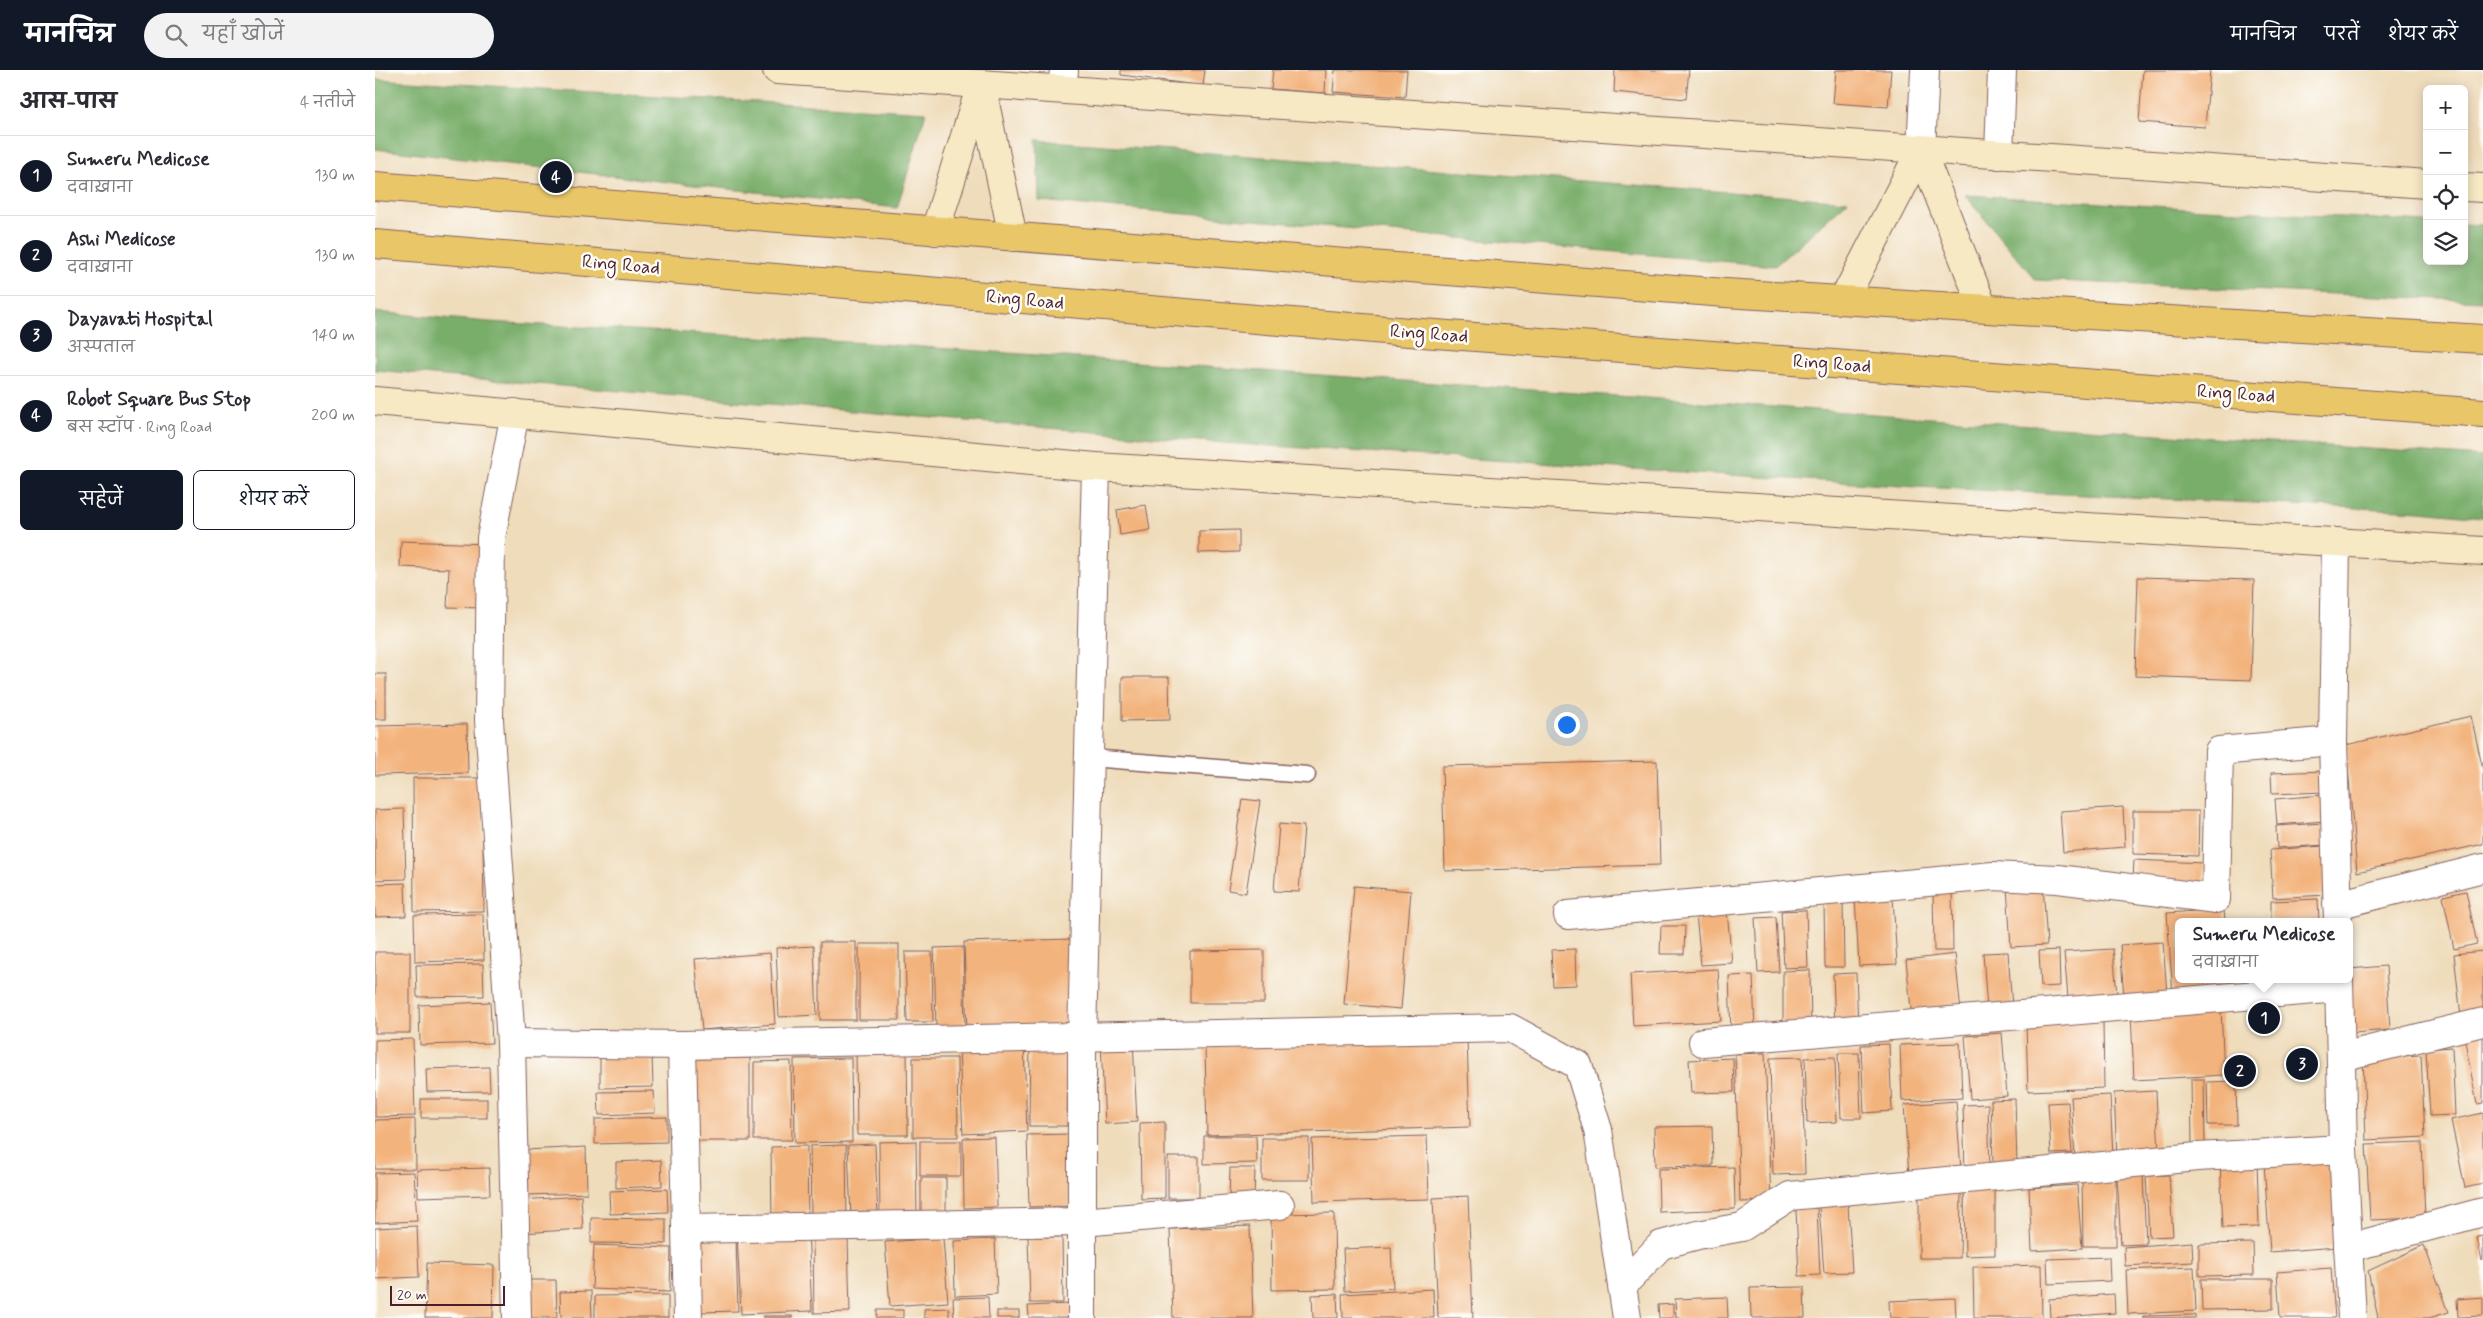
<!DOCTYPE html>
<html lang="hi">
<meta charset="utf-8">
<style>
body{margin:0;font-family:Mynerve,"Playpen Sans Deva",sans-serif;background:#f2f2f3;color:#2b2b33}
.controls{position:absolute;right:15px;top:15px;display:grid;overflow:hidden;border-radius:8px;box-shadow:0 2px 12px #0003}
.controls button{width:45px;height:45px;display:grid;place-items:center;padding:0;border:0;border-bottom:1px solid #e1e1e2;background:#fff;color:#2b2b33;font:25px sans-serif}
.scale{position:absolute;left:15px;bottom:12px;width:115px;box-sizing:border-box;padding-left:5px;border:2px solid #4a1f2b;border-top:0;font-size:14px;line-height:18px;white-space:nowrap;color:#4a1f2b;-webkit-text-stroke:4px #fdfcf7;paint-order:stroke}
.you{position:absolute;left:1191px;top:654px;width:18px;height:18px;margin:-12px;border:4px solid #fff;border-radius:50%;background:#1a73e8;box-shadow:0 0 0 8px #1a73e833}
.badge{display:grid;place-items:center;width:32px;height:32px;border-radius:50%;background:#111827;color:#fff;font-size:16px;font-weight:700}
.pin{position:absolute;translate:-50% -50%;border:2px solid #fff;box-shadow:0 1px 5px #0006}
.popup{position:absolute;left:1800px;top:848px;width:178px;height:65px;box-sizing:border-box;display:grid;place-content:center;border-radius:8px;background:#fff;filter:drop-shadow(0 1px 4px #0005);font-size:16px;white-space:nowrap;color:#7c7c81}
.popup b{font-size:19px;color:#2b2b33}
.popup::after{content:'';position:absolute;left:50%;top:100%;margin-left:-10px;border:10px solid transparent;border-top-color:#fff}
.list{margin:0;padding:0;list-style:none}
h2{display:flex;justify-content:space-between;align-items:center;height:65px;margin:0;padding:0 20px;font-size:21px}
h2 small{font-size:16px;font-weight:400;color:#7c7c81}
.list li{display:grid;grid-template-columns:32px 1fr auto;gap:15px;align-items:center;box-sizing:border-box;height:80px;padding:0 20px;border-top:1px solid #e1e1e2}
.list b{display:block;font-size:19px;white-space:nowrap}
.list p{margin:0;font-size:16px;white-space:nowrap;color:#7c7c81}
.list em{font-size:16px;font-style:normal;color:#7c7c81}
.actions{display:flex;gap:10px;padding:15px 20px}
.actions a{flex:1;padding:11px 0;border:1px solid #111827;border-radius:8px;text-align:center;font-size:18px;color:#111827}
.actions .main{background:#111827;color:#fff}
.icon{flex:none;width:28px;height:28px;fill:none;stroke:currentColor;stroke-width:2;stroke-linecap:round;stroke-linejoin:round}
.map{position:relative;flex:none;width:2108px;height:1248px;overflow:hidden}
header{display:flex;align-items:center;gap:30px;box-sizing:border-box;height:70px;padding:0 25px;background:#111827;color:#fff}
header strong{font-size:24px}
nav{display:flex;gap:28px;margin-inline-start:auto;font-size:18px}
.search{width:350px;height:45px;background:#f2f2f3;display:flex;align-items:center;gap:12px;box-sizing:border-box;padding:0 18px;border-radius:28px;color:#7c7c81;font-size:19px}
main{display:flex}
aside{flex:1;background:#fff}
.map>svg:first-child{display:block}
.forest{fill:#79ae6a;stroke:#62664a}
.building{fill:#f3b37d}
.lines{fill:none;stroke-linecap:round;stroke-linejoin:round}
.lane-casing{stroke:#84615d;stroke-width:19}
.street-casing{stroke:#84615d;stroke-width:30}
.secondary-casing{stroke:#84615d;stroke-width:30}
.primary-casing{stroke:#84615d;stroke-width:30}
.lane{stroke:#fff;stroke-width:16}
.street{stroke:#fff;stroke-width:28}
.secondary{stroke:#f6e9c3;stroke-width:28}
.primary{stroke:#e9c769;stroke-width:28}
.labels{text-anchor:middle;dominant-baseline:central;stroke-width:5;stroke-linejoin:round;paint-order:stroke}
.street-label{font-size:19px;fill:#4a1f2b;stroke:#fdfcf7}
</style>
<header>
<strong>मानचित्र</strong>
<div class="search"><svg class="icon" aria-label="search" viewBox="0 0 24 24"><circle cx="10" cy="10" r="6"/><path d="M15 15l6 6"/></svg>यहाँ खोजें</div>
<nav><a>मानचित्र</a><a>परतें</a><a>शेयर करें</a></nav>
</header>
<main>
<aside>
<h2>आस-पास<small>4 नतीजे</small></h2>
<ul class="list">
<li><span class="badge">1</span><div><b>Sumeru Medicose</b><p>दवाख़ाना</p></div><em>130 m</em></li>
<li><span class="badge">2</span><div><b>Ashi Medicose</b><p>दवाख़ाना</p></div><em>130 m</em></li>
<li><span class="badge">3</span><div><b>Dayavati Hospital</b><p>अस्पताल</p></div><em>140 m</em></li>
<li><span class="badge">4</span><div><b>Robot Square Bus Stop</b><p>बस स्टॉप · Ring Road</p></div><em>200 m</em></li>
</ul>
<div class="actions"><a class="main">सहेजें</a><a>शेयर करें</a></div>
</aside>
<div class="map">
<svg width="2108" height="1248" viewBox="0 0 2108 1248">
<rect width="100%" height="100%" fill="#fdfcf7"/>
<filter id="ink" filterUnits="userSpaceOnUse"><feTurbulence type="fractalNoise" baseFrequency=".02" numOctaves="2"/><feDisplacementMap in="SourceGraphic" scale="10" xChannelSelector="R" yChannelSelector="G"/><feConvolveMatrix kernelMatrix="1 2 1 2 8 2 1 2 1" color-interpolation-filters="sRGB"/></filter>
<filter id="wash" filterUnits="userSpaceOnUse"><feTurbulence type="fractalNoise" baseFrequency=".0096" numOctaves="4" result="noise"/><feDisplacementMap in="SourceGraphic" scale="20" xChannelSelector="R" yChannelSelector="G"/><feGaussianBlur stdDeviation="1.12" result="paint"/><feColorMatrix in="noise" values="0 0 0 0 0 0 0 0 0 0 0 0 0 0 0 0 0 1.4 0 .05"/><feComposite in="paint" operator="in"/></filter>
<g filter="url(#wash)">
<rect width="100%" height="100%" fill="#efdcbb"/>
<g class="forest">
<polygon points="0,9 551,42 522,138 0,79"/>
<polygon points="662,70 1473,131 1400,196 664,131"/>
<polygon points="1590,125 2052,152 2052,191 2089,191 2089,154 2108,155 2108,231 1661,210"/>
<polygon points="0,242 114,252 491,273 2108,387 2108,447 2045,441 1542,417 848,373 0,300"/>
</g>
<g id="blocks">
<g class="building">
<polygon points="746,0 830,0 828,16 746,5"/>
<polygon points="898,0 951,0 950,23 896,19"/>
<polygon points="960,0 1032,0 1030,27 958,22"/>
<polygon points="1240,0 1314,0 1311,29 1239,22"/>
<polygon points="1461,0 1516,0 1513,37 1458,33"/>
<polygon points="1768,0 1835,0 1830,57 1764,52"/>
<polygon points="771,435 775,460 745,465 742,440"/>
<polygon points="864,460 864,482 824,483 824,461"/>
<polygon points="26,471 112,474 108,538 72,537 74,499 25,497"/>
<polygon points="1763,507 1879,510 1876,610 1760,606"/>
<rect x="0" y="604" width="11" height="45"/>
<polygon points="747,607 794,607 795,650 747,651"/>
<polygon points="2096,646 2108,700 2108,774 1982,802 1971,675"/>
<polygon points="92,654 93,703 0,705 0,656"/>
<polygon points="1282,691 1285,795 1070,801 1067,696"/>
<polygon points="1950,701 1951,722 1897,724 1896,703"/>
<polygon points="38,708 107,708 109,841 39,842"/>
<polygon points="1948,725 1949,751 1902,755 1900,729"/>
<polygon points="867,729 885,731 871,823 853,820"/>
<polygon points="1748,737 1750,777 1688,782 1685,741"/>
<polygon points="29,739 31,809 0,810 0,740"/>
<polygon points="1758,741 1824,741 1823,786 1758,784"/>
<polygon points="1949,753 1951,775 1902,778 1901,756"/>
<polygon points="904,754 929,756 924,822 899,821"/>
<polygon points="1948,776 1951,825 1898,828 1895,780"/>
<polygon points="1759,790 1829,793 1828,813 1758,810"/>
<polygon points="30,813 31,846 0,847 0,814"/>
<polygon points="1668,814 1672,875 1636,877 1632,817"/>
<polygon points="979,816 1036,821 1026,939 969,934"/>
<polygon points="1577,817 1578,881 1559,881 1558,818"/>
<polygon points="2091,821 2102,874 2079,879 2068,826"/>
<polygon points="1518,827 1522,894 1484,896 1480,828"/>
<polygon points="1943,829 1944,852 1896,852 1896,831"/>
<polygon points="1468,830 1469,897 1450,897 1449,831"/>
<polygon points="1849,839 1850,852 1804,852 1804,909 1854,909 1854,922 1798,926 1792,843"/>
<polygon points="1431,840 1433,897 1409,898 1406,841"/>
<polygon points="1352,841 1357,893 1326,895 1321,844"/>
<polygon points="108,844 109,890 40,892 39,845"/>
<polygon points="1401,847 1404,902 1383,903 1380,848"/>
<polygon points="1286,856 1310,856 1309,884 1285,884"/>
<polygon points="698,869 700,960 592,963 589,872"/>
<rect x="445" y="872" width="36" height="78"/>
<polygon points="1788,872 1792,924 1749,928 1745,875"/>
<rect x="484" y="874" width="40" height="76"/>
<polygon points="439,876 442,945 404,947 401,878"/>
<polygon points="588,877 590,957 561,958 559,878"/>
<polygon points="1200,879 1201,915 1178,916 1176,880"/>
<polygon points="1738,879 1743,936 1694,940 1689,882"/>
<polygon points="889,880 889,933 815,933 815,881"/>
<polygon points="1684,880 1685,916 1666,917 1664,881"/>
<polygon points="2108,881 2108,944 2086,947 2079,884"/>
<rect x="0" y="882" width="35" height="81"/>
<polygon points="530,882 557,882 558,952 532,952"/>
<polygon points="1633,882 1637,938 1612,940 1608,883"/>
<polygon points="395,883 400,954 327,960 320,889"/>
<polygon points="1580,884 1586,942 1537,948 1531,890"/>
<polygon points="108,894 109,926 42,927 41,895"/>
<polygon points="2011,896 2015,960 1977,963 1974,899"/>
<polygon points="1343,899 1346,951 1258,956 1255,904"/>
<polygon points="1435,900 1436,957 1408,957 1408,901"/>
<polygon points="1481,903 1483,957 1460,958 1458,904"/>
<polygon points="1378,905 1380,962 1356,963 1354,906"/>
<polygon points="115,932 117,973 45,975 44,935"/>
<polygon points="1846,937 1849,1005 1759,1010 1756,942"/>
<polygon points="1728,951 1729,1018 1653,1021 1651,953"/>
<polygon points="1627,963 1632,1026 1595,1029 1590,966"/>
<polygon points="2108,963 2108,1033 2102,1034 2089,966"/>
<polygon points="38,969 40,1046 0,1047 0,970"/>
<polygon points="1092,969 1095,1057 832,1065 830,977"/>
<polygon points="758,970 762,1052 730,1054 726,972"/>
<polygon points="655,972 693,972 692,1056 654,1056"/>
<polygon points="1585,973 1587,1028 1527,1031 1525,975"/>
<polygon points="1514,974 1517,1041 1489,1043 1486,975"/>
<polygon points="649,976 652,1061 588,1064 584,979"/>
<polygon points="2077,977 2080,1045 2055,1046 2051,979"/>
<polygon points="481,979 532,979 533,1065 482,1065"/>
<polygon points="1390,983 1396,1131 1365,1132 1360,984"/>
<polygon points="1463,983 1484,983 1486,1048 1466,1048"/>
<polygon points="277,984 278,1017 225,1018 225,985"/>
<polygon points="2046,985 2050,1067 1991,1070 1988,988"/>
<polygon points="1427,987 1430,1104 1398,1105 1395,988"/>
<polygon points="1460,987 1462,1052 1432,1053 1430,988"/>
<polygon points="375,988 375,1071 320,1071 319,989"/>
<polygon points="476,988 477,1072 420,1073 419,989"/>
<polygon points="538,988 582,988 583,1067 538,1067"/>
<polygon points="1358,988 1359,1022 1316,1023 1314,990"/>
<polygon points="416,991 417,1070 379,1070 379,992"/>
<polygon points="114,997 115,1021 52,1022 51,999"/>
<polygon points="1816,1009 1829,1009 1830,1075 1817,1075"/>
<polygon points="1861,1011 1862,1055 1833,1055 1832,1012"/>
<polygon points="279,1021 280,1043 224,1045 223,1022"/>
<polygon points="1781,1021 1784,1085 1742,1087 1739,1023"/>
<polygon points="1735,1025 1738,1086 1700,1088 1696,1027"/>
<rect x="46" y="1029" width="66" height="19"/>
<polygon points="1640,1029 1642,1094 1618,1095 1616,1030"/>
<polygon points="1581,1031 1586,1101 1534,1105 1529,1035"/>
<polygon points="1693,1032 1697,1083 1676,1084 1673,1033"/>
<polygon points="1613,1034 1615,1099 1590,1100 1588,1035"/>
<polygon points="2108,1043 2108,1114 2090,1118 2076,1050"/>
<polygon points="292,1047 292,1072 220,1074 220,1049"/>
<polygon points="40,1049 41,1099 0,1099 0,1050"/>
<polygon points="790,1052 790,1128 766,1129 765,1053"/>
<polygon points="1337,1056 1338,1096 1280,1097 1279,1057"/>
<polygon points="694,1064 696,1136 654,1137 652,1065"/>
<polygon points="829,1066 881,1066 882,1093 829,1094"/>
<polygon points="1052,1066 1054,1129 939,1132 937,1069"/>
<polygon points="620,1067 622,1137 589,1138 588,1068"/>
<rect x="887" y="1068" width="47" height="42"/>
<polygon points="541,1071 542,1148 505,1149 504,1072"/>
<rect x="545" y="1071" width="41" height="35"/>
<polygon points="2047,1072 2050,1148 1995,1150 1991,1074"/>
<polygon points="500,1074 503,1148 476,1149 473,1075"/>
<polygon points="471,1075 472,1150 436,1151 435,1076"/>
<polygon points="432,1076 433,1151 397,1152 396,1077"/>
<polygon points="211,1077 212,1123 151,1125 150,1080"/>
<rect x="793" y="1087" width="31" height="41"/>
<polygon points="1956,1088 1962,1177 1895,1182 1889,1092"/>
<polygon points="286,1090 287,1116 241,1118 241,1092"/>
<polygon points="1882,1090 1884,1157 1848,1158 1845,1091"/>
<polygon points="1359,1097 1360,1139 1284,1142 1283,1099"/>
<polygon points="114,1098 115,1125 43,1127 42,1100"/>
<polygon points="855,1098 880,1098 879,1133 854,1133"/>
<polygon points="39,1102 42,1151 0,1153 0,1103"/>
<polygon points="1768,1105 1771,1174 1746,1175 1742,1106"/>
<polygon points="1794,1105 1798,1166 1774,1167 1771,1106"/>
<rect x="546" y="1108" width="25" height="37"/>
<polygon points="1707,1109 1741,1109 1741,1176 1708,1176"/>
<polygon points="1702,1115 1707,1178 1657,1181 1654,1118"/>
<polygon points="292,1119 293,1142 235,1144 234,1121"/>
<polygon points="1620,1119 1620,1185 1590,1186 1589,1120"/>
<polygon points="1544,1120 1586,1120 1585,1188 1544,1188"/>
<polygon points="206,1126 208,1159 147,1163 146,1130"/>
<polygon points="1093,1126 1098,1248 1063,1248 1058,1128"/>
<polygon points="1473,1134 1477,1202 1449,1203 1444,1136"/>
<polygon points="1442,1138 1445,1205 1424,1206 1421,1139"/>
<polygon points="959,1143 960,1219 897,1220 896,1144"/>
<polygon points="216,1148 291,1149 291,1174 216,1173"/>
<polygon points="42,1156 44,1207 0,1209 0,1158"/>
<polygon points="875,1156 878,1248 798,1248 795,1159"/>
<polygon points="433,1161 437,1241 366,1244 362,1164"/>
<polygon points="2108,1166 2108,1190 2107,1191 2102,1167"/>
<polygon points="653,1167 687,1167 688,1233 655,1233"/>
<polygon points="473,1168 475,1242 439,1243 438,1169"/>
<polygon points="568,1168 573,1232 515,1236 510,1172"/>
<polygon points="361,1169 363,1241 325,1242 323,1170"/>
<polygon points="620,1169 622,1224 580,1226 579,1171"/>
<polygon points="1817,1172 1818,1192 1750,1196 1749,1177"/>
<polygon points="1878,1173 1879,1205 1824,1206 1824,1174"/>
<polygon points="219,1175 296,1178 295,1222 217,1219"/>
<polygon points="2049,1175 2074,1242 2054,1248 2003,1248 1993,1201"/>
<polygon points="1016,1177 1018,1218 970,1221 968,1179"/>
<polygon points="1734,1187 1735,1211 1673,1214 1672,1189"/>
<polygon points="52,1193 119,1195 118,1248 50,1248"/>
<polygon points="1666,1195 1667,1248 1599,1248 1598,1197"/>
<polygon points="1819,1197 1821,1241 1753,1244 1751,1200"/>
<polygon points="1956,1198 1960,1248 1905,1248 1902,1202"/>
<polygon points="1826,1209 1898,1209 1898,1239 1827,1240"/>
<polygon points="149,1210 181,1210 182,1248 150,1248"/>
<polygon points="1429,1217 1430,1248 1376,1248 1375,1218"/>
<polygon points="1058,1219 1059,1248 968,1248 967,1224"/>
<polygon points="216,1221 217,1248 186,1248 185,1222"/>
<polygon points="962,1224 963,1248 938,1248 937,1225"/>
<polygon points="1739,1224 1740,1243 1675,1248 1674,1229"/>
<polygon points="293,1225 293,1248 220,1248 220,1226"/>
<polygon points="613,1227 614,1248 579,1248 578,1228"/>
<polygon points="1352,1227 1353,1248 1301,1248 1300,1229"/>
<polygon points="2108,1227 2108,1246 2083,1247 2082,1229"/>
<polygon points="1580,1228 1581,1248 1515,1248 1514,1231"/>
<polygon points="695,1234 696,1248 654,1248 653,1236"/>
<polygon points="1298,1234 1298,1248 1284,1248 1283,1235"/>
<polygon points="574,1238 574,1248 549,1248 549,1239"/>
<rect x="502" y="1240" width="26" height="8"/>
<rect x="622" y="1241" width="22" height="7"/>
<polygon points="1820,1245 1820,1248 1768,1248 1768,1246"/>
<rect x="389" y="1246" width="28" height="2"/>
</g>
</g>
</g>
<g filter="url(#ink)">
<use href="#blocks" fill-opacity="0" stroke="#84615d" stroke-width="1"/>
<g class="lines">
<defs>
<polyline id="lane" points="715,688 932,705"/>
<g id="street">
<polyline points="687,19 689,0"/>
<polyline points="1546,80 1550,0"/>
<polyline points="1624,85 1627,0"/>
<polyline points="140,343 116,468 114,650 136,973 142,1248"/>
<polyline points="1961,472 1958,671 1963,852"/>
<polyline points="1962,835 2108,798"/>
<polyline points="1193,845 1618,806 1683,809 1841,829 1844,681 1958,671"/>
<polyline points="1964,909 1968,1079 1977,1248"/>
<polyline points="1328,972 1964,918"/>
<polyline points="136,973 307,975 1135,958 1203,995 1223,1060 1252,1248"/>
<polyline points="307,975 313,1248"/>
<polyline points="1966,987 2108,952"/>
<polyline points="311,1159 707,1152 905,1135"/>
<polyline points="1973,1178 2108,1142"/>
<polyline points="1247,1216 1286,1175 1323,1165 1367,1157 1415,1126 1822,1087 1968,1079"/>
<polyline points="707,1248 707,968 721,397"/>
</g>
<g id="secondary">
<polyline points="402,0 2052,114"/>
<polyline points="606,14 638,167"/>
<polyline points="1546,80 1608,238"/>
<polyline points="2089,117 2108,118"/>
<polyline points="560,161 606,15"/>
<polyline points="1469,229 1546,80"/>
<polyline points="0,331 721,397 2108,481"/>
</g>
<g id="primary">
<polyline points="0,116 1350,223 2108,269"/>
<polyline points="0,174 1034,262 2108,343"/>
</g>
</defs>
<use href="#lane" class="lane-casing"/>
<use href="#street" class="street-casing"/>
<use href="#secondary" class="secondary-casing"/>
<use href="#primary" class="primary-casing"/>
<use href="#lane" class="lane"/>
<use href="#street" class="street"/>
<use href="#secondary" class="secondary"/>
<use href="#primary" class="primary"/>
</g>
</g>
<g class="labels">
<g class="street-label">
<text transform="translate(246 195) rotate(5)">Ring Road</text>
<text transform="translate(650 230) rotate(5)">Ring Road</text>
<text transform="translate(1054 264) rotate(4)">Ring Road</text>
<text transform="translate(1457 294) rotate(4)">Ring Road</text>
<text transform="translate(1861 324) rotate(4)">Ring Road</text>
</g>
</g>
</svg>
<div class="controls">
<button>+</button>
<button>−</button>
<button><svg class="icon" aria-label="locate" viewBox="0 0 24 24"><circle cx="12" cy="12" r="6"/><path d="M12 2v4M12 18v4M2 12h4M18 12h4"/></svg></button>
<button><svg class="icon" aria-label="layers" viewBox="0 0 24 24"><path d="M12 4l9 5-9 5-9-5zM3 14l9 5 9-5"/></svg></button>
</div>
<div class="scale">20 m</div>
<div class="you"></div>
<div class="pin badge" style="left:1889px;top:948px">1</div>
<div class="popup"><b>Sumeru Medicose</b>दवाख़ाना</div>
<div class="pin badge" style="left:1865px;top:1001px">2</div>
<div class="pin badge" style="left:1927px;top:994px">3</div>
<div class="pin badge" style="left:181px;top:107px">4</div>
</div>
</main>
